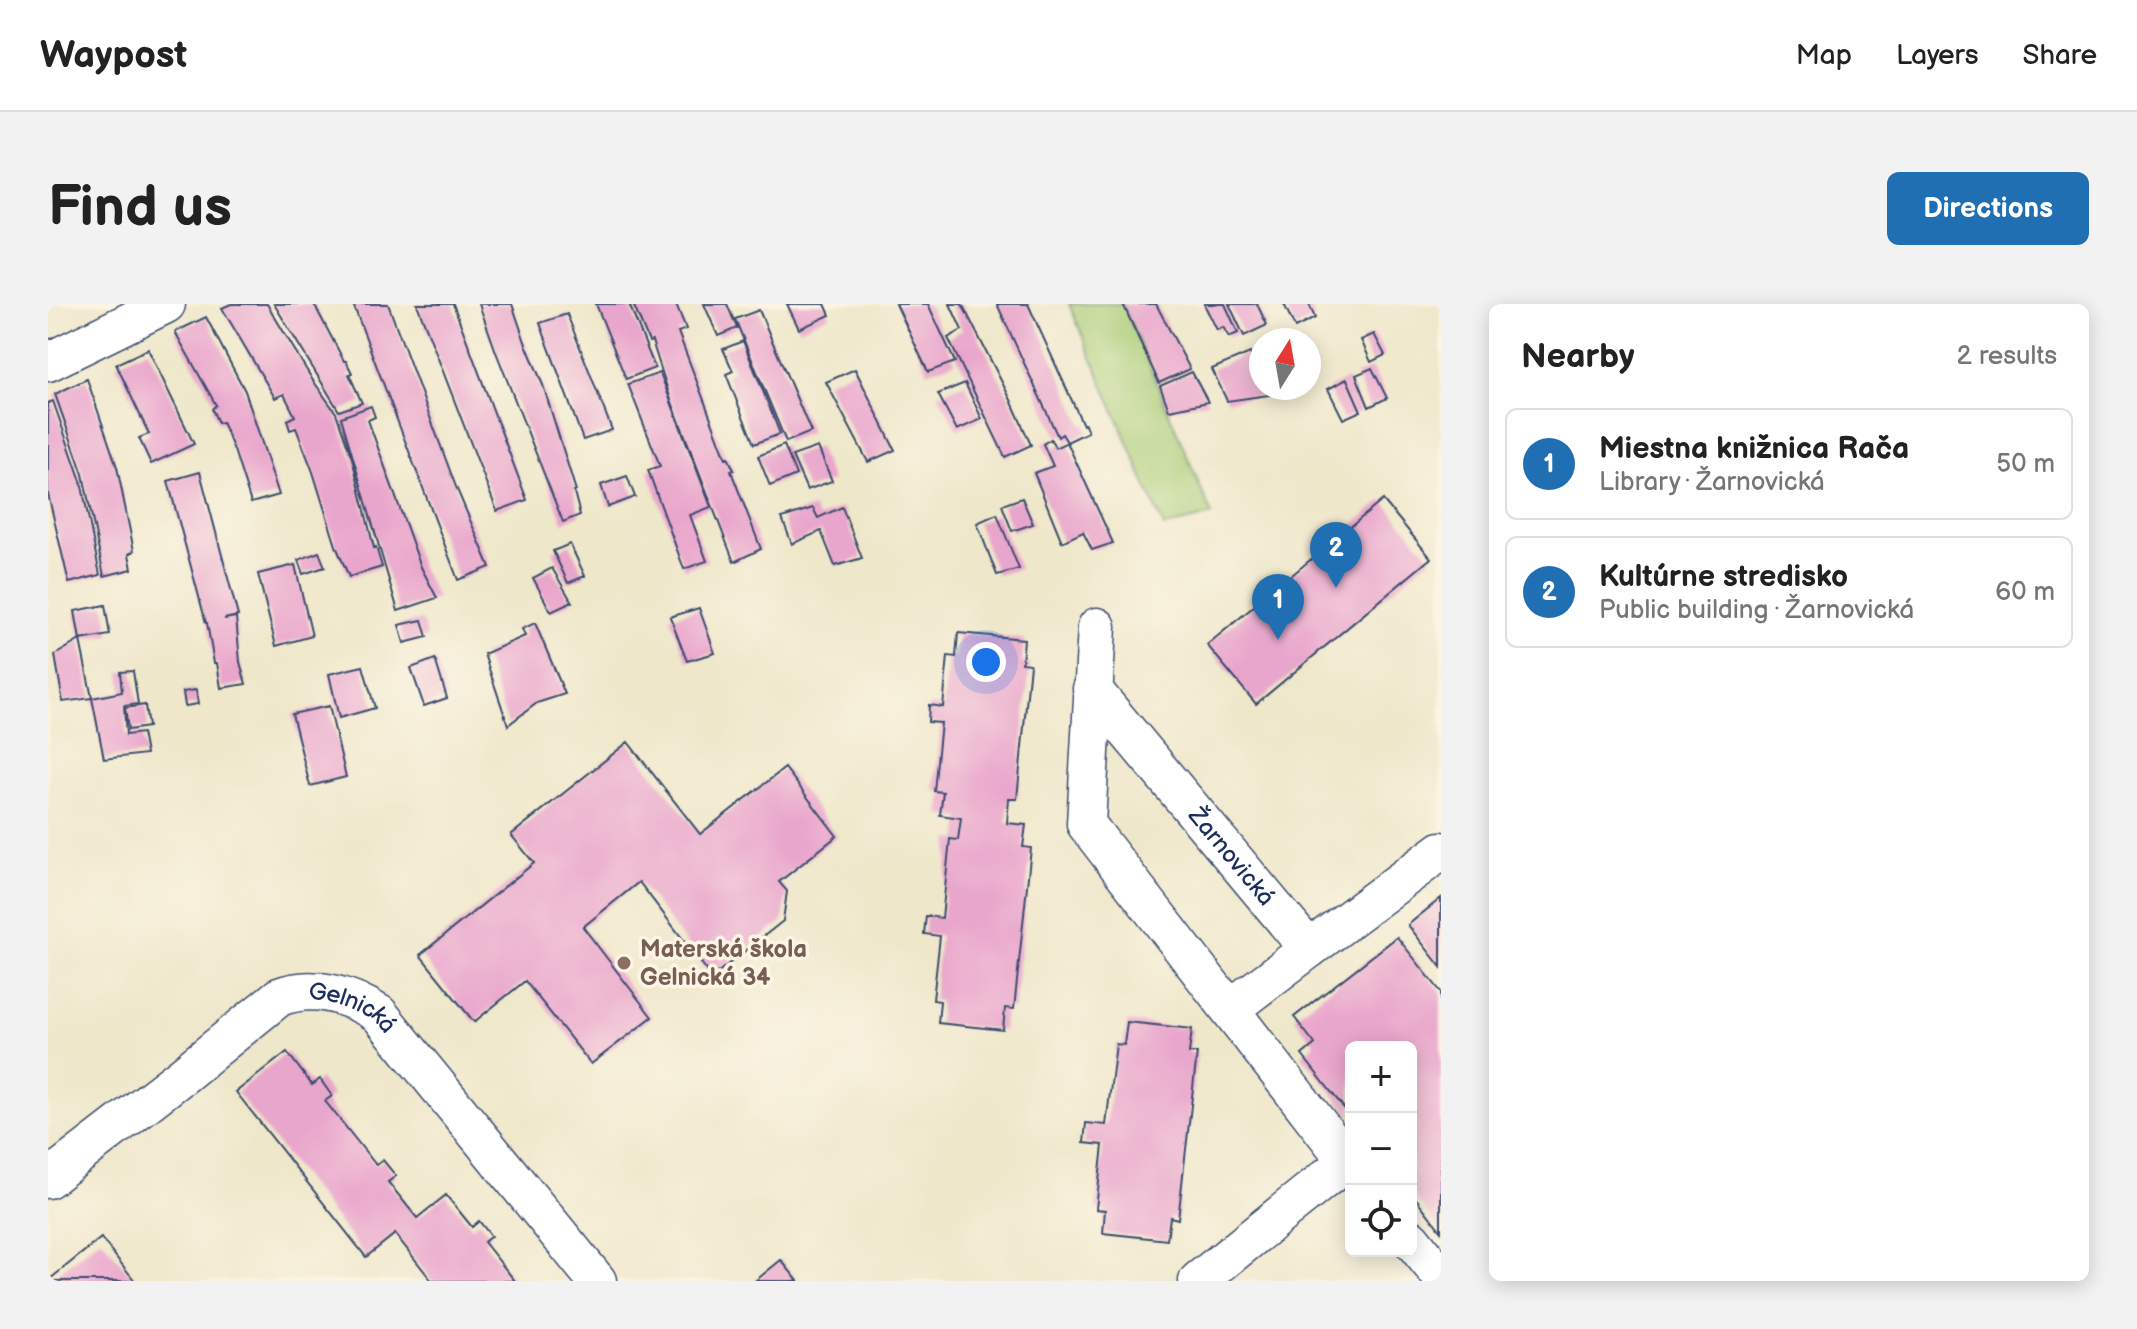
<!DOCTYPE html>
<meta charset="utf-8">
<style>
body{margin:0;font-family:"Balsamiq Sans",sans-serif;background:#f2f2f2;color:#222}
.controls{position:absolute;right:24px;bottom:24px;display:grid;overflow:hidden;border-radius:12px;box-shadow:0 4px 20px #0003}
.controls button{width:72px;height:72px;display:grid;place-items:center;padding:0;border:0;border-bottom:2px solid #e0e0e0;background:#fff;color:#222;font:40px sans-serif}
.compass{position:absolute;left:1201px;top:24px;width:72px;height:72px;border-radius:50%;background:#fff;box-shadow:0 4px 20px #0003;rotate:11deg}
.you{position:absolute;left:938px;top:358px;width:28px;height:28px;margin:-20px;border:6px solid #fff;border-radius:50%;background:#1a73e8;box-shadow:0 0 0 12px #1a73e833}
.badge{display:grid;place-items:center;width:52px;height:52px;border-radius:50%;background:#1f6fb2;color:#fff;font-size:26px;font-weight:700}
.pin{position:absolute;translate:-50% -66px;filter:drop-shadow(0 2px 4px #0008)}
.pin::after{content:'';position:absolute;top:42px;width:28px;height:24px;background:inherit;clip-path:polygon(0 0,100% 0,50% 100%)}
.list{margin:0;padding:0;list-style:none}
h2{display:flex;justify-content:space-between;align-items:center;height:104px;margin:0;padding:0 32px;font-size:34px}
h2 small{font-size:26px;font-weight:400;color:#767676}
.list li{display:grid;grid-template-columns:52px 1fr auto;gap:24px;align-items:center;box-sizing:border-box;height:112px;margin:0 16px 16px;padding:0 16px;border:2px solid #e0e0e0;border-radius:12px}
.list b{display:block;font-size:30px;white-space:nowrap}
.list p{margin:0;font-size:26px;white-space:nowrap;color:#767676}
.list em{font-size:26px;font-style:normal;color:#767676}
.icon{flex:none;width:44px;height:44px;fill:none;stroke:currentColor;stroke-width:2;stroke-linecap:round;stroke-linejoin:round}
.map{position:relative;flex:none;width:1393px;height:977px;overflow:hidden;border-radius:12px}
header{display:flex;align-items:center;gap:48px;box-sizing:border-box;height:112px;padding:0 40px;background:#fff;border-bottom:2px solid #e0e0e0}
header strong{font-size:38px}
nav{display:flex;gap:44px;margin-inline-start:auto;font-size:28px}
.intro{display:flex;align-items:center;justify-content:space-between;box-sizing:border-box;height:192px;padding:0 48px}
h1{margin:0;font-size:56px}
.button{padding:20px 36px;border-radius:12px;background:#1f6fb2;color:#fff;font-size:28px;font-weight:700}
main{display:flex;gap:48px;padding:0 48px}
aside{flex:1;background:#fff;border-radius:12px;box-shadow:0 4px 20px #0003}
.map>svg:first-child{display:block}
.grass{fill:#abce78;stroke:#637e6b;stroke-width:2}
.building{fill:#e9a6cc}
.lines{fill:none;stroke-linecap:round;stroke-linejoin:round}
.minor-casing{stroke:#3b4b6e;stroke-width:41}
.minor{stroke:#fff;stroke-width:38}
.education-dot{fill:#8d6e63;stroke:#fcf5e5;stroke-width:3}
.labels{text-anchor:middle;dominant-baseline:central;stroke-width:7;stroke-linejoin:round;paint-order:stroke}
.street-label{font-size:24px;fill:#1b2f5e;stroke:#fcf5e5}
.education-label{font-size:24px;font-weight:bold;fill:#785e54;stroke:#fcf5e5;text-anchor:start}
</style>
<header>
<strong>Waypost</strong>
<nav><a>Map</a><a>Layers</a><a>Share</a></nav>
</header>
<div class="intro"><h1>Find us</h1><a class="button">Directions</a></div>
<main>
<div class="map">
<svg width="1393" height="977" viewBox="0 0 1393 977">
<rect width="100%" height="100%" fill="#fcf5e5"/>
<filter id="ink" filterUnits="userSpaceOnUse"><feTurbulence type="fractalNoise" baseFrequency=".0125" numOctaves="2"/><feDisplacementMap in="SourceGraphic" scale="16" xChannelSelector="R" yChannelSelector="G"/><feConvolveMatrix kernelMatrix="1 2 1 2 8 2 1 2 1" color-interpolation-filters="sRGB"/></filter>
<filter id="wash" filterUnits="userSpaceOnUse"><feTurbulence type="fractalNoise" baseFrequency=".006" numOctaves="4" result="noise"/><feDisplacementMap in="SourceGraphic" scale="32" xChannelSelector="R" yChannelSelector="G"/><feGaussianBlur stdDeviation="1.8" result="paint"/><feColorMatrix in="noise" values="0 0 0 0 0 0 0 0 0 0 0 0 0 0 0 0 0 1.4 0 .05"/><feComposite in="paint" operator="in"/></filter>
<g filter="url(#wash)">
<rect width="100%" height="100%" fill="#efe7ca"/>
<polygon class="grass" points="1021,0 1075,0 1164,211 1116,223"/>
<g id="blocks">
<g class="building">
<polygon points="183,0 219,0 264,75 288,109 304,154 326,244 328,243 334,263 301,273 288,242 265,168 248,124 242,126 239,116 247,112 236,90 227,94 174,4"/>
<polygon points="226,0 266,0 296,57 298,57 304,69 301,70 314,99 291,107"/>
<polygon points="305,0 340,0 408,183 442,263 410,276"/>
<polygon points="369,0 405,0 479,196 449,207"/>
<polygon points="431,0 464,0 477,38 495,81 528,187 526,188 532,211 515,218 448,48"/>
<polygon points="548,0 581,0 607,64 578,75"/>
<polygon points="585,0 628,0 638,25 630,28 678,154 680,153 686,166 683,167 713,245 686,258 622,93 604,37 601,38"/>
<polygon points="656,0 679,0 689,24 670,32"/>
<polygon points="739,0 777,0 782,11 751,25"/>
<polygon points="848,0 880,0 907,58 880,68"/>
<polygon points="902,0 914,0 963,96 983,141 957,153 900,34 914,26"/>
<polygon points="949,0 980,0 1035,121 1037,120 1040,128 1019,138 1014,130 1010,133"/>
<polygon points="1075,0 1108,0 1142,65 1111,79"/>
<polygon points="1156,0 1177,0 1190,29 1181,33 1175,23 1169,26"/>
<polygon points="1181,0 1209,0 1219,21 1196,32"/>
<polygon points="1236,0 1261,0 1267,14 1247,24"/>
<polygon points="711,6 763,128 738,138 687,15"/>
<polygon points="519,10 564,126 535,136 492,19"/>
<polygon points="158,13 197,87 231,191 203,199 186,146 174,118 170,119 164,105 168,101 127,28"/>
<polygon points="1326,30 1337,51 1323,58 1313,36"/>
<polygon points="695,37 732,130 706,140 678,70 685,67 675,45"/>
<polygon points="100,45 146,140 103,160 91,134 101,130 68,60"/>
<polygon points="1202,49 1213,73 1213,84 1218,84 1221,91 1179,97 1164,65"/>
<polygon points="1324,64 1339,94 1321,103 1308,71"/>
<polygon points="807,65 847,146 820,158 778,78"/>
<polygon points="1144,68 1160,98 1121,106 1112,82"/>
<polygon points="612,69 663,203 642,211 659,257 636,265 600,166 612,162 580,80"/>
<polygon points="39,75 69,163 86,247 81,250 84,265 56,272 35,170 7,90"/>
<polygon points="1299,75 1313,107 1295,115 1280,85"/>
<polygon points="917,79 934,115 909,126 890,90"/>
<polygon points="5,97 33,177 52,271 21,279 0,190 0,99"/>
<polygon points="323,102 327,113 320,116 373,263 389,294 350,307 293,113"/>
<polygon points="1003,135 1007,144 1019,138 1065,239 1044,246 1035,228 1014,238 986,169 1005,162 995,140"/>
<polygon points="736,141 748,171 722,182 710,152"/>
<polygon points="770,143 784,177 759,186 744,152"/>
<polygon points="152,168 190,312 176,315 188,313 192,358 198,380 173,384 169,359 166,359 159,319 158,319 120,177"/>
<polygon points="579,172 587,193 560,203 553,181"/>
<polygon points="974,194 985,220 964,227 954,201"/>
<polygon points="1335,196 1383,254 1208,400 1159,341"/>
<polygon points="794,203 814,254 787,262 773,227 744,240 734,214 765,204 770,214"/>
<polygon points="949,210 971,265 949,271 929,219"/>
<polygon points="522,240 537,272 520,279 505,247"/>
<polygon points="271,248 277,263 255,270 250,256"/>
<polygon points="247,261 264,332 228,342 210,270"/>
<polygon points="504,264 524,298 503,308 485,274"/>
<polygon points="57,301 62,331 32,336 27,307"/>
<polygon points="651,304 667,349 639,357 622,313"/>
<polygon points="374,316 379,333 356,339 351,321"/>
<polygon points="487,319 517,390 489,399 460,421 436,350 477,332 474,325"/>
<polygon points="910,329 976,335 974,359 982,360 969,495 961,495 959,519 978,521 975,543 983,544 966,705 957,704 955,726 890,719 892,697 885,696 892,632 876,630 878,612 894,614 902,535 910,536 913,514 892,511 895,488 886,487 893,419 880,418 881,401 895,403 900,352 908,353"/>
<polygon points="32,336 44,394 15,398 7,351"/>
<polygon points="387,355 399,394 376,402 363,364"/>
<polygon points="315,362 327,404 291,414 281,370"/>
<polygon points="85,367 90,400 76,402 78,431 94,429 98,450 56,455 44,394 74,388 72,368"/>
<polygon points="148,386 150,400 137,402 135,388"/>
<polygon points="97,401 100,423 80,426 77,404"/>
<polygon points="281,402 298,473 262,482 244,410"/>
<polygon points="580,438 652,530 737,464 789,532 731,578 739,587 735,617 664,673 591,578 535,623 604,713 543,760 477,677 426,718 372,651 486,559 463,531"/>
<polygon points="1393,594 1393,663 1360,621"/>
<polygon points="1349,633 1393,688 1393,927 1363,888 1363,743 1303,743 1303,813 1254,751 1267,740 1246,713"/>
<polygon points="1079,718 1144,725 1141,749 1149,749 1130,915 1122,913 1119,936 1055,929 1057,906 1048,905 1055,841 1036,839 1038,819 1058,821 1068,740 1076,741"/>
<polygon points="239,748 264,781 272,775 284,792 277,797 328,861 335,856 348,872 340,878 369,914 398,891 424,923 431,917 443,932 436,938 467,977 384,977 347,930 318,953 188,788"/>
<polygon points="53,934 87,977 4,977 2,975"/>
<polygon points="733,956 750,977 707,977"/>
</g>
</g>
</g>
<g filter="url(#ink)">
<use href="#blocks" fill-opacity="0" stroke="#3b4b6e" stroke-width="2"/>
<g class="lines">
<defs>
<g id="minor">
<polyline points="0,58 118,0"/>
<polyline points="1049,323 1038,520 1303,862"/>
<path id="s1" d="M1044 385 1261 645 1182 705"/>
<polyline points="1261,645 1393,547"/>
<path id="s2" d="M0 875 135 771 231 693C265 680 301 691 331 710L549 977"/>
<polyline points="1363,935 1393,972"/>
<polyline points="1150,977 1299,857"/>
</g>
</defs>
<use href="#minor" class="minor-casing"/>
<use href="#minor" class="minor"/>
</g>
</g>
<circle class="education-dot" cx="576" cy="659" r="8"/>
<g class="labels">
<g class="street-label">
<text stroke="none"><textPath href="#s1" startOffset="218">Žarnovická</textPath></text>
<text stroke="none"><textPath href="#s2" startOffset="372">Gelnická</textPath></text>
</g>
<g class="education-label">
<text x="592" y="645">Materská škola<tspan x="592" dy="28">Gelnická 34</tspan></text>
</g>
</g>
</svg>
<div class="controls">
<button>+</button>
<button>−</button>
<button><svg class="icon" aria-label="locate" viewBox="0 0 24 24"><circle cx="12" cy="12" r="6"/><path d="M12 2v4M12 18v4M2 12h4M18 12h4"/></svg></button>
</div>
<svg class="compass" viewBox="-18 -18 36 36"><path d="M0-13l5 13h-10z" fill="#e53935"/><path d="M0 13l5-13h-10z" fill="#767676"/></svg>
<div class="you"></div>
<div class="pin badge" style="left:1230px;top:336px">1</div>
<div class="pin badge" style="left:1288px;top:284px">2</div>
</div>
<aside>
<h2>Nearby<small>2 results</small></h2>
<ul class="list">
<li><span class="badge">1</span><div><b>Miestna knižnica Rača</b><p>Library · Žarnovická</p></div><em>50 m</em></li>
<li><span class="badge">2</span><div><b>Kultúrne stredisko</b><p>Public building · Žarnovická</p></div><em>60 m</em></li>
</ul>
</aside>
</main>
